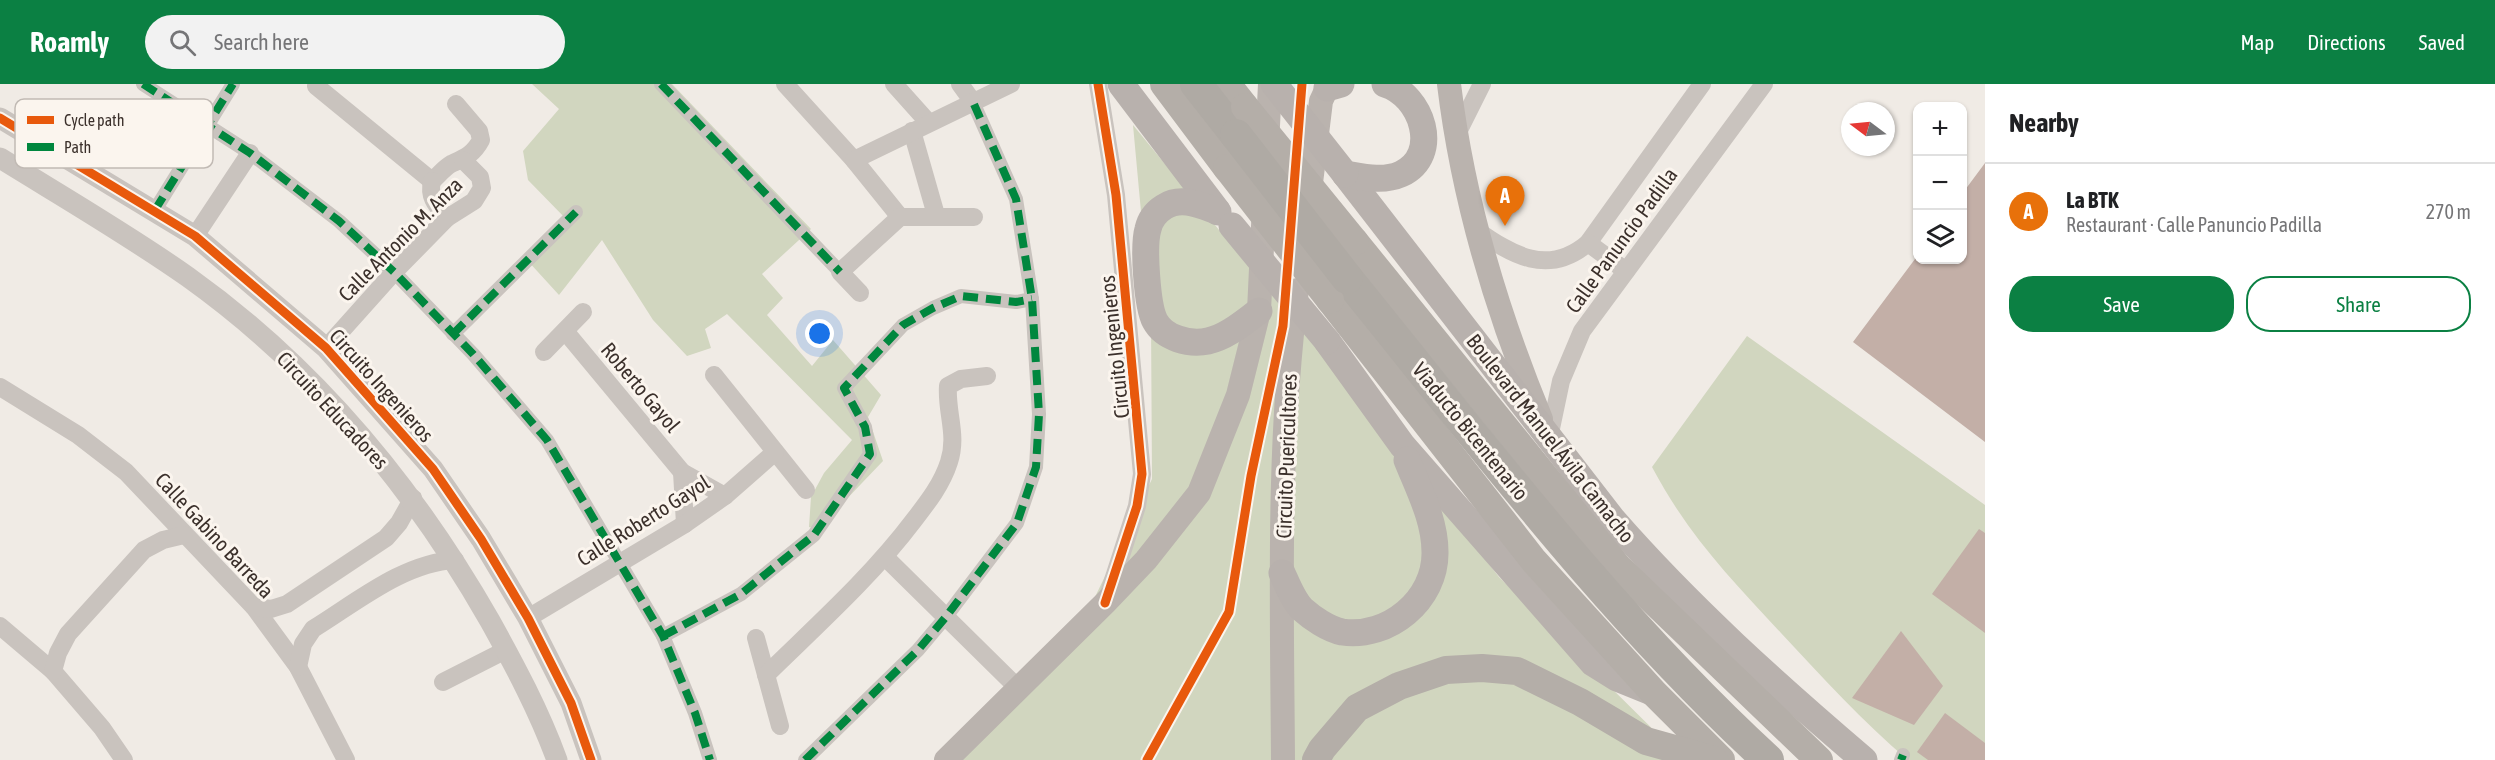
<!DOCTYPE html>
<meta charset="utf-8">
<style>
body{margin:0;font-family:"Asap Condensed",sans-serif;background:#f2f2f2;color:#202124}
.controls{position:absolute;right:18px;top:18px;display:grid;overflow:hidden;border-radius:12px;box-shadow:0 2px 4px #0004}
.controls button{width:54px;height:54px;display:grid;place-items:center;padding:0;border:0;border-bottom:2px solid #e0e0e0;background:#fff;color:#202124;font:30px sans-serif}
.compass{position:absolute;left:1841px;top:18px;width:54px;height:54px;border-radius:50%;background:#fff;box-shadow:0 2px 4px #0004;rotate:286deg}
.you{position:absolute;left:820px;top:250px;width:21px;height:21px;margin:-15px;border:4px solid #fff;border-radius:50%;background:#1a73e8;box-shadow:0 0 0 9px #1a73e833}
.badge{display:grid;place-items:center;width:39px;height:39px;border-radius:50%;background:#0b8043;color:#fff;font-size:20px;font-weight:700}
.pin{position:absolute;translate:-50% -50px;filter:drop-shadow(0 2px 3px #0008)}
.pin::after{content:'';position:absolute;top:32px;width:21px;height:18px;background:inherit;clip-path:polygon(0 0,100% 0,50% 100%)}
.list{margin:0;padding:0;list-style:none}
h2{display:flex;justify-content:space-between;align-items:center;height:78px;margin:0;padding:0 24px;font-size:26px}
h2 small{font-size:20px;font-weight:400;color:#757577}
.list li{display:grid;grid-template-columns:39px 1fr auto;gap:18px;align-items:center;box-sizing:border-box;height:96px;padding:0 24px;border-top:2px solid #e0e0e0}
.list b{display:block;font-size:22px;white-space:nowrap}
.list p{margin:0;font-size:20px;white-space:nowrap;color:#757577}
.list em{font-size:20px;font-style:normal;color:#757577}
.actions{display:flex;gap:12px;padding:18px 24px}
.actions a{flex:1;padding:14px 0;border:2px solid #0b8043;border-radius:24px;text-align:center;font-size:21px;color:#0b8043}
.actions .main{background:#0b8043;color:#fff}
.icon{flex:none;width:33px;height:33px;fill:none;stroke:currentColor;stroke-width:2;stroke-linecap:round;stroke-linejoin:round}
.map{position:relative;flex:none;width:1985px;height:676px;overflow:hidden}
header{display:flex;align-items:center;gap:36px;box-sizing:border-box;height:84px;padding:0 30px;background:#0b8043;color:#fff}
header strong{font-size:28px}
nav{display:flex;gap:33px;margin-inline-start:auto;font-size:21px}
.search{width:420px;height:54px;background:#f2f2f2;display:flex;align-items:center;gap:15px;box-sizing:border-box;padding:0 21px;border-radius:33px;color:#757577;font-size:22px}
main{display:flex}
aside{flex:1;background:#fff}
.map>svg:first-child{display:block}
.green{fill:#d1d6bf}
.building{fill:#c3afa7}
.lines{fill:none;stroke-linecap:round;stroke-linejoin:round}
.pedestrian{stroke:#c9c3be;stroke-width:14}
.minor{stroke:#c9c3be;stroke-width:18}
.tertiary{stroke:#c9c3be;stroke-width:21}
.secondary{stroke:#bab3ae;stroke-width:24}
.primary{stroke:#b8b1ad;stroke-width:27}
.trunk{stroke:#b4aea8;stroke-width:28}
.motorway{stroke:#afaaa4;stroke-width:32}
.primary-bridge{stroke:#b8b1ad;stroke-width:27}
.trunk-bridge{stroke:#b4aea8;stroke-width:28}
.motorway-bridge{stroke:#afaaa4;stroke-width:32}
.quiet{stroke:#00873e;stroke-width:8;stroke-dasharray:15 8;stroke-linecap:butt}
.cycleway-casing{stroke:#fbf5ee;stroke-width:13}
.cycleway{stroke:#e8590c;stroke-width:9}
.labels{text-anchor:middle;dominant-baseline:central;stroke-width:6;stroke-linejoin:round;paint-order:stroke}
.street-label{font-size:21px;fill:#3b302b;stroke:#fbf5ee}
.key{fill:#fbf5ee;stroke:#c1bab4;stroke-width:1.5}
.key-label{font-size:16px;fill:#3b302b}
</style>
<header>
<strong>Roamly</strong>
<div class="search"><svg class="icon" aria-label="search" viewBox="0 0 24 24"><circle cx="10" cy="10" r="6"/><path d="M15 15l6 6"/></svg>Search here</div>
<nav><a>Map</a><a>Directions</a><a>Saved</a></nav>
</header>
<main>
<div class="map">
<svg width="1985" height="676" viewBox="0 0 1985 676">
<rect width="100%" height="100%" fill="#f0ebe5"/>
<g class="green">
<polygon points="532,0 672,0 811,145 762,190 783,214 767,231 812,282 833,256 881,311 868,333 883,377 818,445 809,443 811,413 824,389 852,356 727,230 705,245 711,264 687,272 653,236 602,156 559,211 527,176 567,136 528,96 523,67 559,25"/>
<polygon points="1133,41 1420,391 1499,493 1684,676 960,676 1080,544 1152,395 1151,236"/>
<path d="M1747 252 1985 421V676H1908C1863 638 1822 593 1781 549 1730 494 1688 451 1652 383Z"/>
</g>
<g class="building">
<polygon points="1985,79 1985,358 1853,258 1918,171 1918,176 1962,176 1962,110"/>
<polygon points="1979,445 1985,449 1985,549 1932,510"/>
<polygon points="1901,547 1943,602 1914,641 1852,614"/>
<polygon points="1945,629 1985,659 1985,676 1928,676 1917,668"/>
</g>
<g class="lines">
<g class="pedestrian">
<polyline points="143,0 250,69 339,137 394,188 473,270 547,356 663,552 695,629 710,676"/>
<polyline points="661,0 840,188"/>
<polyline points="155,126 233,0"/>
<polyline points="453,250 576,128"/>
<polyline points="663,552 741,510 814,451 870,370 865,343 844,304 903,241 933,224 961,212 1016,218 1032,215"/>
<polyline points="805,676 918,566 945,534 1017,439 1036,383 1039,330 1032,215 1016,115 973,18"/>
<polyline points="1901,676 1903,671"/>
</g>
<g class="minor">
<polyline points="785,0 854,76 900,133"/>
<polyline points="894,0 928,38"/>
<polyline points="960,0 973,18"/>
<polyline points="1098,0 1116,111 1142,390 1137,422 1107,515"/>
<path d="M316 2 432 97C438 92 444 84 451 80 464 74 473 71 481 56L479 47 456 20"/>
<polyline points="912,47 936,131"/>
<polyline points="1456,52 1482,0"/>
<polyline points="854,76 1011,0"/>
<path d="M432 97C428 114 437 122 447 134"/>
<path d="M1475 145C1512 171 1548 193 1588 159L1702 0"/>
<polyline points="195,152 250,69"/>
<polyline points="1588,159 1626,187"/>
<polyline points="860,209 840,188 900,133 974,133"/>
<polyline points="565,247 682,388 725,412"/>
<polyline points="326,264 394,188 447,134 474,117 482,104 480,93 463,76"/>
<polyline points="544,268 583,228"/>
<polyline points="714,291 806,406"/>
<polyline points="0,303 78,351 126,388 254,523 298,583 346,676"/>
<polyline points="1549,354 1561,297 1582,247 1764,0"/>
<polyline points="682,388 685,440"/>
<polyline points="886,474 1019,605"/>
<polyline points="254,523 271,525 287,520 386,454 399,439 413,414"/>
<polyline points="528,534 685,440 725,412 775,368"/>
<polyline points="0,542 53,587 102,644 124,676"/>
<polyline points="756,554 780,642"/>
<path d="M298 583 303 560 313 545C357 518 403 479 455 476"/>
<polyline points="53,587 58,569 68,550 144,466 163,456 184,451"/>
<path d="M766 591C817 541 871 493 914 436 928 418 942 400 949 378 958 351 946 328 948 302L961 295 987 292"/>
<polyline points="443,598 506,566"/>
</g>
<g class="tertiary">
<polyline points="0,34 195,152 326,264 433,385 481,455 528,534 571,619 591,676"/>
<path d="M0 74C63 113 127 150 188 193 314 283 414 404 490 537 515 582 539 627 557 676"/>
</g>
<g class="secondary">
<path d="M1449 0C1463 117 1496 226 1541 335"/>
<polyline points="1267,62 1270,0"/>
<polyline points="1309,115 1321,17 1329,0"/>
<polyline points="946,676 1105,519 1146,476 1199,409 1238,311 1259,227 1264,121"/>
<path d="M1283 676C1282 520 1277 361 1297 206"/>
</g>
<g class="primary">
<polyline points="1121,0 1218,128"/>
<polyline points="1327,4 1341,0"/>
<path d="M1345 90 1613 436C1689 523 1776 601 1864 676"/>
<path d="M1345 90C1363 93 1383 98 1401 90 1442 71 1422 11 1385 0"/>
<path d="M1217 127C1200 121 1181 112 1164 123 1156 128 1150 136 1148 145 1143 162 1147 222 1155 237 1164 254 1189 261 1208 257 1227 253 1244 238 1259 227"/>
<polyline points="1327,257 1402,361 1593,579 1617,594 1654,609"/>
<path d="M1282 489C1287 500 1293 516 1302 525 1312 534 1328 545 1342 548 1388 555 1436 516 1435 468 1435 436 1419 406 1407 376"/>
</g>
<g class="trunk">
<polyline points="1164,0 1227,84"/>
<polyline points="1227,0 1245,23"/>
<polyline points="1355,158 1618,483 1819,676"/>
<polyline points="1330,216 1534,477 1654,609 1721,676"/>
<polyline points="1316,676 1322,665 1357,624 1399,602 1446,586 1482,584 1517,587 1580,618 1646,657 1714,676"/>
</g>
<g class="motorway">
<polyline points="1196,0 1236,51"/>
<path d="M1347 194C1481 359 1610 531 1768 676"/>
</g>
<g class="primary-bridge">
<polyline points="1274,0 1345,90"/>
<polyline points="1232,142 1327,257"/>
</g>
<g class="trunk-bridge">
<polyline points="1245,23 1355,158"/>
<polyline points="1227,84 1330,216"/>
</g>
<polyline class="motorway-bridge" points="1236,51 1347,194"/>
<g class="quiet">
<polyline points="143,0 250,69 339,137 394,188 473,270 547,356 663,552 695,629 710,676"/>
<polyline points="661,0 840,188"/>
<polyline points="155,126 233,0"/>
<polyline points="453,250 576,128"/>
<polyline points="663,552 741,510 814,451 870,370 865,343 844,304 903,241 933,224 961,212 1016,218 1032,215"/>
<polyline points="805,676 918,566 945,534 1017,439 1036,383 1039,330 1032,215 1016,115 973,18"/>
<polyline points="1901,676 1903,671"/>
</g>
<defs>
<g id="cycleway">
<polyline points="1098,0 1116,111 1142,390 1137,422 1105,519"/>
<polyline points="0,34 195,152 326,264 433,385 481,455 528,534 571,619 591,676"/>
<polyline points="1147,676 1229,528 1251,392 1283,242 1302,0"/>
</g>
</defs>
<use href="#cycleway" class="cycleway-casing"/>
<use href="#cycleway" class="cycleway"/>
</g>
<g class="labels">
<g class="street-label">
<text transform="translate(400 155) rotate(-45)">Calle Antonio M. Anza</text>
<text transform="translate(1621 156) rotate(-54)">Calle Panuncio Padilla</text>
<text transform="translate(1114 263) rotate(-96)">Circuito Ingenieros</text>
<text transform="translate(382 301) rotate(48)">Circuito Ingenieros</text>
<text transform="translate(641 303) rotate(50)">Roberto Gayol</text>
<text transform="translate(333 326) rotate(47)">Circuito Educadores</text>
<text transform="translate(1471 347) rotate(51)">Viaducto Bicentenario</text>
<text transform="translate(1551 354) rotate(52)">Boulevard Manuel Ávila Camacho</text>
<text transform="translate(1286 372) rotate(-88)">Circuito Puericultores</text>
<text transform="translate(643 436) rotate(-32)">Calle Roberto Gayol</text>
<text transform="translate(215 451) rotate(47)">Calle Gabino Barreda</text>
</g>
</g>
<rect x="15" y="15" width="198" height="69" rx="9" class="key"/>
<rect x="27" y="32" width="27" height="8" fill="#e8590c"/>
<rect x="27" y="59" width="27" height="8" fill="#00873e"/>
<g class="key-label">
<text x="64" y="42">Cycle path</text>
<text x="64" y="69">Path</text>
</g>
</svg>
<div class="controls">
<button>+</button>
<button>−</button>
<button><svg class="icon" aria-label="layers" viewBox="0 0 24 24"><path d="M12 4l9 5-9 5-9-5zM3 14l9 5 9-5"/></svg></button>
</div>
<svg class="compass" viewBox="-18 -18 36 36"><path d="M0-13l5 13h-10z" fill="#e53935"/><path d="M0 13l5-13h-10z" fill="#757577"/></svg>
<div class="you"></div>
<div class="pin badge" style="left:1505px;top:142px;background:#e8710a">A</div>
</div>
<aside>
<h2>Nearby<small></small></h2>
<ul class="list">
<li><span class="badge" style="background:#e8710a">A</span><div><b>La BTK</b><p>Restaurant · Calle Panuncio Padilla</p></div><em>270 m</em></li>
</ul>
<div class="actions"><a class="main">Save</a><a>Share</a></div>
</aside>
</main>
